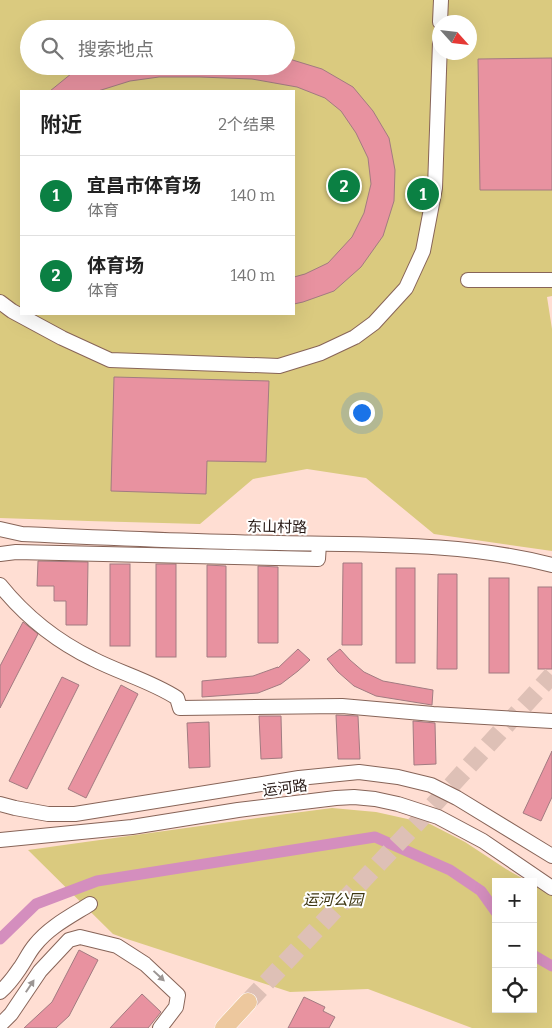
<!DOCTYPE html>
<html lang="zh">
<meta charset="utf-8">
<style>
body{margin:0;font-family:Bitter,"Noto Sans SC",serif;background:#f2f2f2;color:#222}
.controls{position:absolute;right:15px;bottom:15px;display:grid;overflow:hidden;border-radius:0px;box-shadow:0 5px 20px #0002}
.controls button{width:45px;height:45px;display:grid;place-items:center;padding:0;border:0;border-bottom:1px solid #e0e0e0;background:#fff;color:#222;font:25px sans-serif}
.compass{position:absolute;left:432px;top:15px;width:45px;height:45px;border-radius:50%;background:#fff;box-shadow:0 5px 20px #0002;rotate:117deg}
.you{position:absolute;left:361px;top:412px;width:18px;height:18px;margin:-12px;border:4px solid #fff;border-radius:50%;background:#1a73e8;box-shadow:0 0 0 8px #1a73e833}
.badge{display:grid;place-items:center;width:32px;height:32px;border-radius:50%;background:#0b8043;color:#fff;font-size:16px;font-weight:700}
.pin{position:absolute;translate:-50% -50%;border:2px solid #fff;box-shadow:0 1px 5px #0006}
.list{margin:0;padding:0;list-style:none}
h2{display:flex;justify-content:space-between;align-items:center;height:65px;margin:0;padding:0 20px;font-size:21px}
h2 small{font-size:16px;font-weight:400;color:#767676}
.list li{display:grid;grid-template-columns:32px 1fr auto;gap:15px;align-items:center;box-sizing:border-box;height:80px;padding:0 20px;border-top:1px solid #e0e0e0}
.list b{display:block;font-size:19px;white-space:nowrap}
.list p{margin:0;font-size:16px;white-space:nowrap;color:#767676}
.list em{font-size:16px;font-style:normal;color:#767676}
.icon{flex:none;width:28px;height:28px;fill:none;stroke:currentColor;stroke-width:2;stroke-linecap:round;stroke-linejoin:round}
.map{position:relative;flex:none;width:552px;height:1028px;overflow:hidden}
.search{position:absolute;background:#fff;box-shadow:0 5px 20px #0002;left:20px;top:20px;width:275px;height:55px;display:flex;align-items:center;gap:12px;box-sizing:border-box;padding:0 18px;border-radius:28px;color:#767676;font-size:19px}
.panel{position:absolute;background:#fff;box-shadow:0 5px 20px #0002;left:20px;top:90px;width:275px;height:225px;border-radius:0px}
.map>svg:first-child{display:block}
.green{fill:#daca7f;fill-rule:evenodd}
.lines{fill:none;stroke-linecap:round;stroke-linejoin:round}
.canal{stroke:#d48ebe;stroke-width:11}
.building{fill:#e892a0;stroke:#a27b81}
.major-tunnel{stroke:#dec0b6;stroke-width:18;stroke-dasharray:18 9;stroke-linecap:butt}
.minor-casing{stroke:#876458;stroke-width:16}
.major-casing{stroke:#fff;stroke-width:19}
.minor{stroke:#fff;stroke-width:14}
.major{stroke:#edc89e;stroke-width:18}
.oneway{fill:#9c9694}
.labels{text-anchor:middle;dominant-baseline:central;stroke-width:4;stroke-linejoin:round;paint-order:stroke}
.street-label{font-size:15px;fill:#241612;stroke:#fff}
.park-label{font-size:15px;font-style:italic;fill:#3c3510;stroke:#fff}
</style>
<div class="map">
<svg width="552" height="1028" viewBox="0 0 552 1028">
<rect width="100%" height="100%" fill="#ffded3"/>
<g class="green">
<path d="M0 0H552V296L547 297 552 329V551L434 534 366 478 307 469 253 479 200 524 88 521 0 518ZM440 22H470V52H440ZM29 29H286V66H29ZM21 91H294V314H21Z"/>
<polygon points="332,808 376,812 430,824 465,842 506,869 529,882 496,882 496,1009 533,1009 533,884 552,894 552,1028 472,1028 368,989 290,992 124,938 113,934 28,850 286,814"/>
</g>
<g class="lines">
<g class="canal">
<polyline points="0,939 36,904 97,881 375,837 450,870 481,891 496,912"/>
<polyline points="533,955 552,966"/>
</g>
</g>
<g class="building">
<polygon points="286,58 322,69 353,87 373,111 389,138 395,170 394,201 383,236 361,267 334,291 303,302 294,304 294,277 305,274 328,263 352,237 364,213 371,184 368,158 356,133 341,111 325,98 297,87 252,79 200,77 159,77 130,81 98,91 50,91 77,69 86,66 286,66"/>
<polygon points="552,58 552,190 480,190 478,59"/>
<polygon points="114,377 269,381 266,462 207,461 206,494 111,491"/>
<polygon points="38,561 88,562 87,625 66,625 66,601 54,601 54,586 37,586"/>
<polygon points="343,563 362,563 362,645 342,645"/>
<rect x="110" y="564" width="20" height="82"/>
<rect x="156" y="564" width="20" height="93"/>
<polygon points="207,565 226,566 226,657 207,657"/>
<polygon points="258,566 278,567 278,643 258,643"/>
<rect x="396" y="568" width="19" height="95"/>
<polygon points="438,574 457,574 457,669 437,669"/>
<rect x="489" y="578" width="20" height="95"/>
<rect x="538" y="587" width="14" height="82"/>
<polygon points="23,622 38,634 0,708 0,666"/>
<polygon points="298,649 310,660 298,671 281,684 258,693 202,697 202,681 253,676 278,667 278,668"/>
<polygon points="340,649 350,660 364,672 383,681 433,690 432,705 376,696 354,686 338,672 327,659"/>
<polygon points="62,677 79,685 27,789 9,781"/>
<polygon points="121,685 138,694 86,798 68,789"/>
<polygon points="336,715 358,716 360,759 338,759"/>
<polygon points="259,716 281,716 282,758 261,759"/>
<polygon points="413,721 435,723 436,764 414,765"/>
<polygon points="209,722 210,767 189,768 187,723"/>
<polygon points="552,751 552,797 541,821 523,813"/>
<polygon points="79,950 98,960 69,1016 56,1028 24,1028 52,1002"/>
<polygon points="142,994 161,1012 148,1028 110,1028"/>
<polygon points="304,997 325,1007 323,1011 335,1017 329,1028 288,1028"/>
</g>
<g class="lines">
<polyline class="major-tunnel" points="248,1002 417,823 552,675"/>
<defs>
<g id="minor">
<polyline points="440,22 441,0"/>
<polyline points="468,280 552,280"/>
<polyline points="0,302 12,311 62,338 110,360 279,366 321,353 355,337 374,323 406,288 423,251 435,188 440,42"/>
<path d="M0 529 22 534C108 538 194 542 280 543 370 545 464 542 552 565"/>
<polyline points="0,554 16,552 318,559 319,544"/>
<path d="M0 585C25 616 58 642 93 659 120 673 151 681 177 698L180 708 342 706 433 714 552 721"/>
<polyline points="0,804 15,808 48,814 75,814 299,778 359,772 398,777 431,785 457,798 552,856"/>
<polyline points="0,840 132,827 238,810 336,798 354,797 375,799 398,804 438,817 483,841 552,888"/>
<path d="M0 992C8 985 14 977 20 968 25 961 29 952 35 945 49 927 71 916 90 904"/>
<polyline points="0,1025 11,1014 40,971 69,940 80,937 117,946 145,964 178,995 176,1007 160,1028"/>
</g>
<polyline id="major" points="224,1028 248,1002"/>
</defs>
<use href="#minor" class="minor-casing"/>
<use href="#major" class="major-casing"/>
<use href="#minor" class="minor"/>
<use href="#major" class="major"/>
</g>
<defs><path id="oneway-solid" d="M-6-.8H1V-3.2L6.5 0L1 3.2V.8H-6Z" transform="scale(1.25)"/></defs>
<g class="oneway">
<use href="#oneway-solid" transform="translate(159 976) rotate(43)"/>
<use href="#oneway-solid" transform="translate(30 986) rotate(-56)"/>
</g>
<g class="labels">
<g class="street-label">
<text transform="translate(277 527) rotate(1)">东山村路</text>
<text transform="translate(285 788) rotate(-7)">运河路</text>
</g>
<g class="park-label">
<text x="333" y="900">运河公园</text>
</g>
</g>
</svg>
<div class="controls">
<button>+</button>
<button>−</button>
<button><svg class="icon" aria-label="locate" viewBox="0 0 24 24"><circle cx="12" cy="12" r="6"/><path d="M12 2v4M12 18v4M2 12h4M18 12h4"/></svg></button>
</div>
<svg class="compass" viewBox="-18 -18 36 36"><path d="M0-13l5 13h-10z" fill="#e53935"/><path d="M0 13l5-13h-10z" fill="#767676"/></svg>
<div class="you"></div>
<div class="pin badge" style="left:423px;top:194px">1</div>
<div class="pin badge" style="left:344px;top:186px">2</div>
<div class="search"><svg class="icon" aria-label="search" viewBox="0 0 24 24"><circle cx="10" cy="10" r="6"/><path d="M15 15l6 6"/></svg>搜索地点</div>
<section class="panel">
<h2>附近<small>2个结果</small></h2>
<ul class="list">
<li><span class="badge">1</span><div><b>宜昌市体育场</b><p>体育</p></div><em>140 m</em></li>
<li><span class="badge">2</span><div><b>体育场</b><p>体育</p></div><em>140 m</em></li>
</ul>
</section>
</div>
